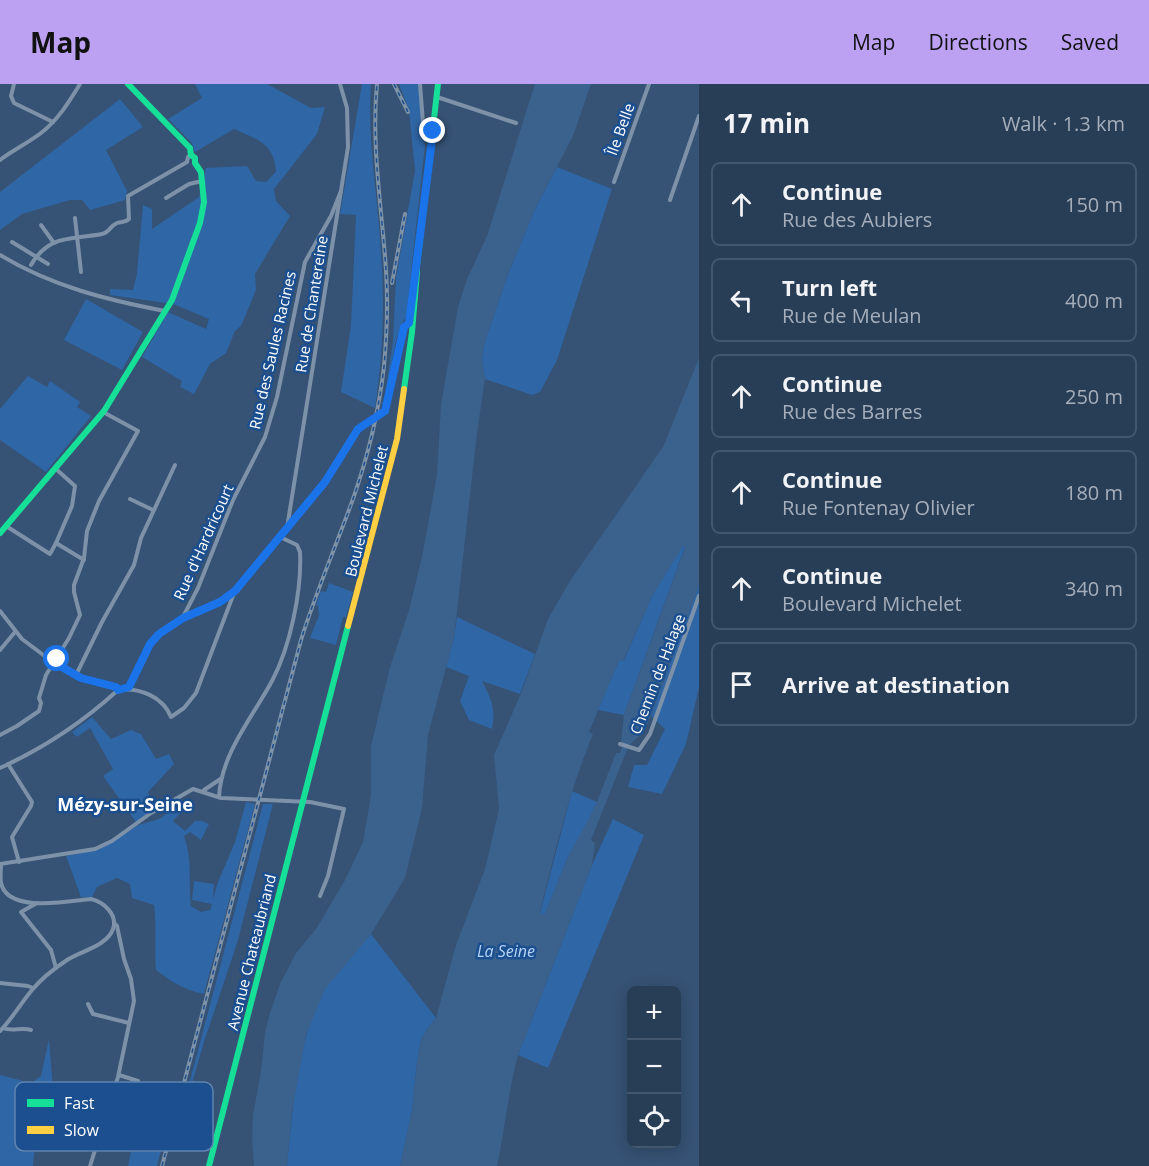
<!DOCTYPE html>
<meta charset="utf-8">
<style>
body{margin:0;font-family:"Open Sans",sans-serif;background:#344961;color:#f1f3f6}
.controls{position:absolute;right:18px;bottom:18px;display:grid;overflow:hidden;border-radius:9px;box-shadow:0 3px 15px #0003}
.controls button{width:54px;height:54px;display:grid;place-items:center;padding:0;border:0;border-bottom:2px solid #44576d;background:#283e57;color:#f1f3f6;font:30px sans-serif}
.stop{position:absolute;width:18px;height:18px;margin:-14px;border:4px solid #1a73e8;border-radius:50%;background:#fff}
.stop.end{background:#1a73e8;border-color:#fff;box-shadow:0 2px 6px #0008}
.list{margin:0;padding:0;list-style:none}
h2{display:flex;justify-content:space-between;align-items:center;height:78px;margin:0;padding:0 24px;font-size:26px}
h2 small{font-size:20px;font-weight:400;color:#a5aeba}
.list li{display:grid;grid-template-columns:39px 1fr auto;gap:18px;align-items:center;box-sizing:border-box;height:84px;margin:0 12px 12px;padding:0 12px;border:2px solid #44576d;border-radius:9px}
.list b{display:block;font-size:22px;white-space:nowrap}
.list p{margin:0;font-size:20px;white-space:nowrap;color:#a5aeba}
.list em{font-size:20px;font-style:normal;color:#a5aeba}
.icon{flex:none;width:33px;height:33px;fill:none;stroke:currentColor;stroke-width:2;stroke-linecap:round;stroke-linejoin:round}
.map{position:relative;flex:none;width:699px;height:1082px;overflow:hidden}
header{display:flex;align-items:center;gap:36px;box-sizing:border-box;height:84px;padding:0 30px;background:#bca0f2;color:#111}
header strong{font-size:28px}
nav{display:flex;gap:33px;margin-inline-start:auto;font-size:21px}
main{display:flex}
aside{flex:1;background:#283e57}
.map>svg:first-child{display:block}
.green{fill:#2f66a5}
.water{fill:#3b618d;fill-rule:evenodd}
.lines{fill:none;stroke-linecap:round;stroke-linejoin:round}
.street{stroke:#7d92a8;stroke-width:4}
.fast{stroke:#16e098;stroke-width:6}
.slow{stroke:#ffcf43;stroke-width:6}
.rail-casing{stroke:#7e92a7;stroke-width:4}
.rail{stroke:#1b4f8f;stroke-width:1.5;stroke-dasharray:4.5;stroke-linecap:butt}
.route{stroke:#1a73e8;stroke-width:8}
.labels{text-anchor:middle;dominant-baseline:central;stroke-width:5;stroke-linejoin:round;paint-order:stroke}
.street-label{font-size:15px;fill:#fff;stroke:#1b4f8f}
.water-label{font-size:16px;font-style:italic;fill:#b5d3f5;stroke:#1b4f8f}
.quarter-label{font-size:18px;font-weight:bold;fill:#fff;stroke:#1b4f8f}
.key{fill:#1b4f8f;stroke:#5f84b1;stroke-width:1.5}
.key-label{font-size:16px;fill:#fff}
</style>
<header>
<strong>Map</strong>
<nav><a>Map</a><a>Directions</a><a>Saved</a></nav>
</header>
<main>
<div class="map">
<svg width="699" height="1082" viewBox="0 0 699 1082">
<rect width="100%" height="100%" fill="#365274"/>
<g class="green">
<path d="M195 0H267L311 24 325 23 317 50 274 105 276 117 290 132 255 190 256 206 241 242 235 247 226 269 210 280 194 310 180 303 182 297 142 273 168 228 206 245 209 235 173 220 110 211V205L133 206 137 189 143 121 152 125V145L199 113 206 84 247 82 256 97 266 98 276 88C274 59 258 56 234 45L195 68 191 58 168 35 202 14Z"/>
<path d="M362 0H371C367 56 378 113 381 169 385 221 383 272 375 324L341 308 351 241 356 131 340 130Z"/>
<path d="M399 0H418L425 62 406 233C394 247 391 290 387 310L386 305 393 257 396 193 415 87 409 26Z"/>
<polygon points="120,15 143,43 106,66 127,107 125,116 90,126 82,116 70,116 22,130 0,146 0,108"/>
<polygon points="557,83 612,105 557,276 540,308 532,311 485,295 482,275 484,260 508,190 535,125"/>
<polygon points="86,215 143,248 122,286 64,256"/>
<polygon points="28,292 47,303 50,297 80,318 77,323 91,332 46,388 0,356 0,325"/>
<polygon points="682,461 685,463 624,631 598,626 619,576 624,576 652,512"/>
<polygon points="329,499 353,508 346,533 343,533 336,561 310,554 319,531 318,522 316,521 321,507 326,508"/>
<polygon points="699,501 699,603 686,660 662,710 628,703 634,681 647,681 665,645 651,632"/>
<path d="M457 533 535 570 520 610 482 597C491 614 496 625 492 645L469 636 460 617 469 592 446 583 454 554Z"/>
<polygon points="92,633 111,655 131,646 141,650 156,675 169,670 174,680 148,708 154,724 136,738 103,692 113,685 90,644 77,653 72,648"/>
<polygon points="572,707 597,718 581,753 568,773 545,830 542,831 540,829"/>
<path d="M246 718 255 720 204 910C186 907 170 897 156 886 154 864 157 843 154 821L132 814 130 800 117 794 97 803 92 813H81L66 772 96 766 138 741 159 735 169 728 173 730 178 726 177 724 184 720 186 723 173 737 185 747 195 737H202L209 740 201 756 190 748 184 752C193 777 188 796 191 822L201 828 210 826 212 820 192 816 194 797 214 800 213 815 218 798 235 758Z"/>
<polygon points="263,720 273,720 238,856 204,958 174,1061 173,1061"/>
<polygon points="613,735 644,751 548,984 518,971 592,781"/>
<path d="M371 850 436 934 429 942 421 956 417 979 412 1027 400 1082H287C293 1024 296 960 324 907 332 890 358 865 371 850Z"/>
<polygon points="49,955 53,1007 37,1042 33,1082 0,1082 0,991 31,999 41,992"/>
<polygon points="137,1052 163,1058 157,1082 128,1082 133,1058"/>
</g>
<g class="water">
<polygon points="535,0 591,0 573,52 535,125 508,190 484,260 482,275 485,295 477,349 454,554 428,651 422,724 405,794 371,850 325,905 306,951 292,1027 287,1082 254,1082 252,1054 253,1031 261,987 265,949 270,929 280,900 296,869 316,845 345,796 363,758 371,711 371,662 390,583 409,526 422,473 437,391 441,320 458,223 467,195 487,152"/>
<path d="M699 274V501L651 632 643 649 629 661 591 756 595 759 592 781 518 971C508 1008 505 1045 497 1082H400L412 1027 417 979 421 956 429 942 436 934 456 861 485 785 499 725 494 671 522 607 548 535 570 497 663 363ZM683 462 685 464 624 631 621 658 623 659 620 669H616L595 723 568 773 545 830 542 831 540 828C555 768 569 708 593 650L589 648 619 576 623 577 652 512Z"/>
</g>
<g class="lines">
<g class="street">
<polyline points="14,0 11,12 14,19 53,38"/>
<polyline points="420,0 424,52 431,58"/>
<polyline points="437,13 516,39"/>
<path d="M0 76C13 66 28 59 41 49 58 36 69 18 80 0"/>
<polyline points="614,98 649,0"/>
<polyline points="166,114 189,100 202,97"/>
<polyline points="670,116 699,32"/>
<polyline points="75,134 81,188"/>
<polyline points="41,141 54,159"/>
<polyline points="12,158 48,180"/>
<path d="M0 171C51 202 107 216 165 227"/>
<path d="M31 181C49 150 71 156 102 150 109 149 110 142 117 139 122 137 125 139 129 135L128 112 187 78 188 73 191 71"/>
<polyline points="56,385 75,402 72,422 56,459"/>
<polyline points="130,415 153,426"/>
<polyline points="6,442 50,470 56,459 84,476"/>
<polyline points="287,444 348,63 347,24 340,0"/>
<path d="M0 527 22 555 50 576 81 594 116 603 118 606C140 603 163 613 171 633L184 624 196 609 234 509"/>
<polyline points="183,533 198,504 233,416 265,353 277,313 305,178 331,132 341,107"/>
<polyline points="0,566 15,548"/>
<polyline points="76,591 102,538 134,481 141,454 175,381"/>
<path d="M127 605 132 600C138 587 143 569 152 557 172 531 209 526 235 507L325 398 358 345 385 326 404 243 408 239H412"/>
<polyline points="0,651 17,642 39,627 41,619 39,614 46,591 69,554 80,531 74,508 74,501 84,474 87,447 99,417 138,347 103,328"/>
<polyline points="620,660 639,666 650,650 699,512"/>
<polyline points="8,680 32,718 31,722 12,753 19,778"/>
<path d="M0 684C44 664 83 638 118 606"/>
<polyline points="204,706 222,694"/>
<path d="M219 713C221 670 252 634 272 597 290 563 302 507 300 468L297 461 280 453"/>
<polyline points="0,780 95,765 112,757 151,729 193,705 221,714 310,718 344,725 328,792 320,812"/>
<polyline points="37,819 21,828 51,866 56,884"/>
<polyline points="0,899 28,902 33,904"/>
<polyline points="88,920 93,930 129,939"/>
<path d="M3 944C12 948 21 943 31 946"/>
<path d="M0 947C12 935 21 919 32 906 41 895 55 884 67 876 81 867 107 862 113 845 118 831 104 818 91 815 69 817 8 830 1 799 0 793 1 786 1 780"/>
<polyline points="119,991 138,997 142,1022 132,1058"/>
<polyline points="66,1056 96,1060"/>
<polyline points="90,1082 118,993 134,917 131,895 124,875 117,842 114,839"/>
</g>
<g class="fast">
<polyline points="416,190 438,0"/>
<polyline points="404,305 412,248 417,188"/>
<polyline points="0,449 104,327 172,216 200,139 204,118 201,88 195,79 195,74 191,71 190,64 128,0"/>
<polyline points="209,1082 348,542"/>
</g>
<polyline class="slow" points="348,542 397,355 404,305"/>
<defs>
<g id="rail">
<polyline points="394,0 408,28"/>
<polyline points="392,199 405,130"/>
<path d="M162 1082 301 556C316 508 336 462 353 415 368 372 379 327 384 282 387 250 388 218 386 186 382 125 371 62 377 0"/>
</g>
</defs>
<use href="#rail" class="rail-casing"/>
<use href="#rail" class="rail"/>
</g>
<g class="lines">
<polyline class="route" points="57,575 55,579 81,594 116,603 118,606 129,603 150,560 159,550 183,534 220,518 235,507 325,398 358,345 385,327 404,243 409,239 433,47"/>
</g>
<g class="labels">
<g class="street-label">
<text transform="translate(620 45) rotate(-70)">Île Belle</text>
<text transform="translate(311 220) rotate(-81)">Rue de Chantereine</text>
<text transform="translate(272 266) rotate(-77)">Rue des Saules Racines</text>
<text transform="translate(366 427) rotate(-76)">Boulevard Michelet</text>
<text transform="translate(203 458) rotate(-66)">Rue d'Hardricourt</text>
<text transform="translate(657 590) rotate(-69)">Chemin de Halage</text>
<text transform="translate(251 868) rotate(-76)">Avenue Chateaubriand</text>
</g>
<g class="water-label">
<text x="506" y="867">La Seine</text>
</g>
<g class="quarter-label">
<text x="125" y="720">Mézy-sur-Seine</text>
</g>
</g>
<rect x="15" y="998" width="198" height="69" rx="9" class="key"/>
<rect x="27" y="1015" width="27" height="8" fill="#16e098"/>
<rect x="27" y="1042" width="27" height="8" fill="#ffcf43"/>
<g class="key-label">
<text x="64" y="1025">Fast</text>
<text x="64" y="1052">Slow</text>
</g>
</svg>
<div class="controls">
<button>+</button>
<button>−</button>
<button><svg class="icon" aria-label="locate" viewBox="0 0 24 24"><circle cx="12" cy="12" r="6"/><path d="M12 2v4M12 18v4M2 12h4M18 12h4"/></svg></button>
</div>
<div class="stop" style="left:57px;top:575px"></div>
<div class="stop end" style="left:433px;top:47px"></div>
</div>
<aside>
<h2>17 min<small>Walk · 1.3 km</small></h2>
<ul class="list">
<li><svg class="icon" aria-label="ahead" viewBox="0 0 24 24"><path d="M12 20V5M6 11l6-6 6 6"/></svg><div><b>Continue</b><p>Rue des Aubiers</p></div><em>150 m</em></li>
<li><svg class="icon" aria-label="left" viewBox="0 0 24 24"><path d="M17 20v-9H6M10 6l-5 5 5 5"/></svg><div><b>Turn left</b><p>Rue de Meulan</p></div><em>400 m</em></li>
<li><svg class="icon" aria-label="ahead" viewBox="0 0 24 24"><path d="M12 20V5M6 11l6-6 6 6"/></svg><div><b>Continue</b><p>Rue des Barres</p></div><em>250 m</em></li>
<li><svg class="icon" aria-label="ahead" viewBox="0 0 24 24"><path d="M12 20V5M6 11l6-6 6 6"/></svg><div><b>Continue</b><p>Rue Fontenay Olivier</p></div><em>180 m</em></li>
<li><svg class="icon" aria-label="ahead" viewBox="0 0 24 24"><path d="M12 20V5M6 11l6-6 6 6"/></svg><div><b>Continue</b><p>Boulevard Michelet</p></div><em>340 m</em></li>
<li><svg class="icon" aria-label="arrive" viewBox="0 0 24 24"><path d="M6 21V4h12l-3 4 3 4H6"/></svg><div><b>Arrive at destination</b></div></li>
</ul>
</aside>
</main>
